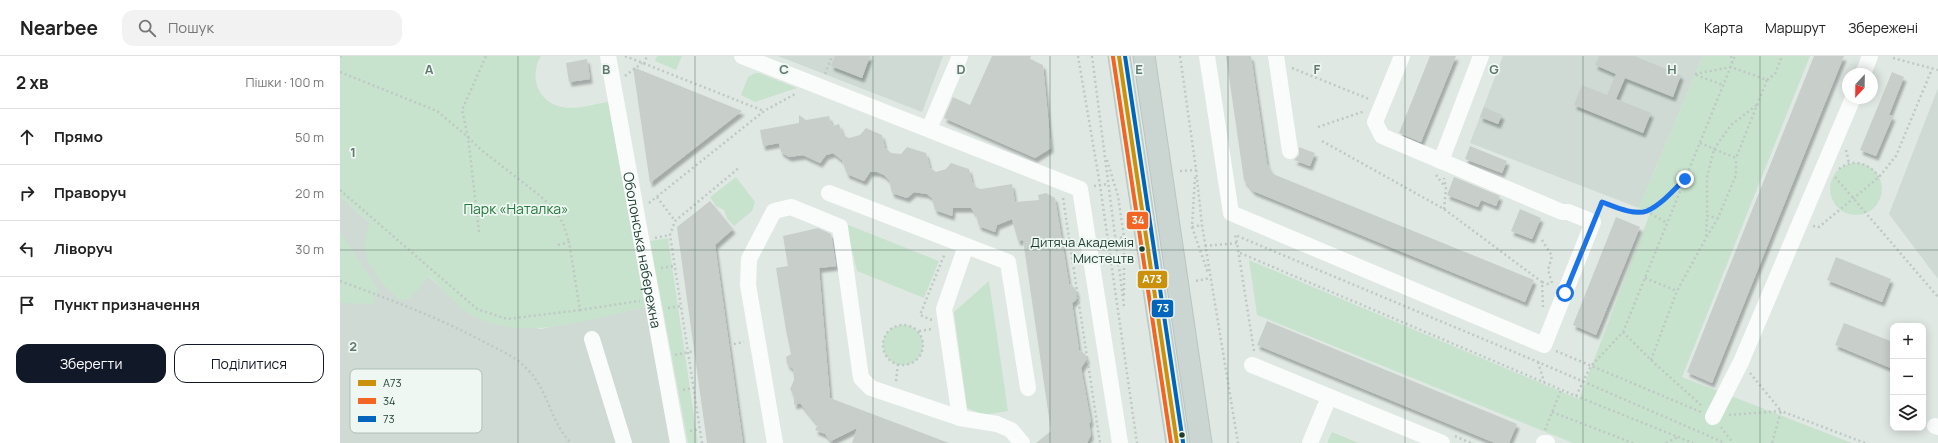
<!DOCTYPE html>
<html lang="uk">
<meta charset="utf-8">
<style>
body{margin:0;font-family:Manrope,sans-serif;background:#f2f2f2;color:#222}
.controls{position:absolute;right:12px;bottom:12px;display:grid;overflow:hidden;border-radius:8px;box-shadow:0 2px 10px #0003}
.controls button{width:36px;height:36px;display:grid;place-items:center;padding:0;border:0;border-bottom:1px solid #e0e0e0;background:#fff;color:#222;font:20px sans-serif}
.compass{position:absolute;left:1502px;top:12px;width:36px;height:36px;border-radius:50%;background:#fff;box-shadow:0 2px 10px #0003;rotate:202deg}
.stop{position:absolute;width:12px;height:12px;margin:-9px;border:3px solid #1a73e8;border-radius:50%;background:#fff}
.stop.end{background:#1a73e8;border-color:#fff;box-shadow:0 1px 4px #0008}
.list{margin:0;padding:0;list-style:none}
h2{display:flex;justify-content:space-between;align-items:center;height:52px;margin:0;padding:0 16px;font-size:17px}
h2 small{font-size:13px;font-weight:400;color:#767676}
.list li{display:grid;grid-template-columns:26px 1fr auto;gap:12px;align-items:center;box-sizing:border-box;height:56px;padding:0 16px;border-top:1px solid #e0e0e0}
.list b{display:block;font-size:15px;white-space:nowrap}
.list em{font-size:13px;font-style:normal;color:#767676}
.actions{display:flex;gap:8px;padding:12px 16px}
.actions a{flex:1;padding:9px 0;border:1px solid #111827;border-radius:12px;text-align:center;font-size:14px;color:#111827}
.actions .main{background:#111827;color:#fff}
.icon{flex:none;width:22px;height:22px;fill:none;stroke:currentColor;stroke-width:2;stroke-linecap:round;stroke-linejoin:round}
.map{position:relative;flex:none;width:1598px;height:387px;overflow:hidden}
header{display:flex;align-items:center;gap:24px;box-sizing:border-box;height:56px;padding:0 20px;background:#fff;border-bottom:1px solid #e0e0e0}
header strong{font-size:19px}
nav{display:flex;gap:22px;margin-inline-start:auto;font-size:14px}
.search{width:280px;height:36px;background:#f2f2f2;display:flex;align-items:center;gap:10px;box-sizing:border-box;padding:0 14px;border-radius:12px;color:#767676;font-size:15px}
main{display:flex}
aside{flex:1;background:#fff}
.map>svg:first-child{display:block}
.built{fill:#cedad3}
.green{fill:#c8e3cd}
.building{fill:#c8cfcb;filter:url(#shadow)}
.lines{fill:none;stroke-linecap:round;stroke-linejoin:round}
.major-casing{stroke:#bac5c1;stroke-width:23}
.path{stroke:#bec8c5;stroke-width:2.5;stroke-dasharray:2 3;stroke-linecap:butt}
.minor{stroke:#fafcfb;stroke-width:16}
.major{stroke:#cbd5d1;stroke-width:21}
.bus-1-casing{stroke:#eef7f2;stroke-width:7}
.bus-2-casing{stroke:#eef7f2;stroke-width:7}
.bus-3-casing{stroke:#eef7f2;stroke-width:7}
.bus-1{stroke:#cb910a;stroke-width:4}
.bus-2{stroke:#f26522;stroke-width:4}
.bus-3{stroke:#0065bd;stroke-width:4}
.route{stroke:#1a73e8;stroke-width:5}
.grid{fill:none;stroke:#617870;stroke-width:1;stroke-opacity:0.55}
.bus-dot{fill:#1d3c31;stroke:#eef7f2;stroke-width:1.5}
.labels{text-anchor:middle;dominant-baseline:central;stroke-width:3.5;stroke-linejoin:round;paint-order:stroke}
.bus-label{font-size:13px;fill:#1d3c31;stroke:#eef7f2;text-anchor:end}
.park-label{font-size:14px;fill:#24773c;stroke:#eef7f2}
.street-label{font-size:14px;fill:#1d3c31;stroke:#eef7f2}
.key{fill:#eef7f2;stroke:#afbfb8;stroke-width:1}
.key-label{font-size:11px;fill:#1d3c31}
.grid-label{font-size:13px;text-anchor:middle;font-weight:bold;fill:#617870;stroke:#eef7f2;stroke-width:3.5;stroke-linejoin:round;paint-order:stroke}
.line-badge{stroke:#eef7f2;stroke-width:1.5}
.badge-label{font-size:11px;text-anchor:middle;font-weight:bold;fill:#fff}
</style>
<header>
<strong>Nearbee</strong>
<div class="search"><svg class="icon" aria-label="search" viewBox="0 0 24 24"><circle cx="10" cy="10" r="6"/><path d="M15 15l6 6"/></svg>Пошук</div>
<nav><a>Карта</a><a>Маршрут</a><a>Збережені</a></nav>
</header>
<main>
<aside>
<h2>2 хв<small>Пішки · 100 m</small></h2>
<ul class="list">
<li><svg class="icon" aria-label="ahead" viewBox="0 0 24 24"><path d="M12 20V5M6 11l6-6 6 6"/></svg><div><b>Прямо</b></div><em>50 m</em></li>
<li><svg class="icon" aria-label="right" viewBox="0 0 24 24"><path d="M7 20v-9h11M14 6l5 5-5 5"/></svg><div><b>Праворуч</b></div><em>20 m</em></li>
<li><svg class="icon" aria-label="left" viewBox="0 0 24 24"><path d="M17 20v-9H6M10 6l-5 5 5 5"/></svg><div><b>Ліворуч</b></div><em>30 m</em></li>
<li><svg class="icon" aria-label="arrive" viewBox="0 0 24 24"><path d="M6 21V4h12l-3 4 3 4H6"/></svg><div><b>Пункт призначення</b></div></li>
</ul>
<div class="actions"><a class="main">Зберегти</a><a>Поділитися</a></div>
</aside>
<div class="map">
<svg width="1598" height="387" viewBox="0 0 1598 387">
<defs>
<filter id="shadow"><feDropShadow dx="2.5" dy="4.5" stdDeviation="1" flood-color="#0004"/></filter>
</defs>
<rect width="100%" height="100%" fill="#e0e8e4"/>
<g class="built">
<polygon points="438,0 603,0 582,56"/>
<polygon points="1163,0 1363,0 1299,152 1130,87"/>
<polygon points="1598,32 1598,223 1549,158"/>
<polygon points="0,140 131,259 201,273 306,251 331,387 0,387"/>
</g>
<g class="green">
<path d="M0 0H201C189 20 197 46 222 51 236 54 254 48 268 46L306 251C252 262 184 288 132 259 119 252 101 231 89 220L70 243 61 244C45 233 23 207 25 186 26 179 28 173 30 167L0 140Z"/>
<polygon points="317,0 342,0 336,14 315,5"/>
<polygon points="1363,0 1470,0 1342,321 1512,387 1233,387 917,259 909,204 1239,343 1310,157 1299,152"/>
<polygon points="415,17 419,17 457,32 415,46 401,39 408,21"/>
<circle cx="1516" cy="133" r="26"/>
<polygon points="396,121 415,146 412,155 394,170 387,162 384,154 376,150 370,141"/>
<polygon points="506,168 599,205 584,242 517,215"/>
<polygon points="0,176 38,233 34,248 0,247"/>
<polygon points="328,182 358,387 348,387 310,185"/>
<polygon points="649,225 668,355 643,359 627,352 614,256"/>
<circle cx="563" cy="289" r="20"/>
<polygon points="992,376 1019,387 987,387"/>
</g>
<g class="building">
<polygon points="495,0 530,0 522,22 491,10"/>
<polygon points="652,0 691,0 690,3 703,9 711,92 695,102 604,62 613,41 630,49"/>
<polygon points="886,0 911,0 927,108 933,118 1194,224 1185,246 913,135 904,124"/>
<polygon points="1090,0 1116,0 1081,86 1059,77"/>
<polygon points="1259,0 1294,0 1341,19 1333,41 1285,22 1276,43 1311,57 1303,77 1234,49 1242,29 1267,39 1276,18 1255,9"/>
<polygon points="1474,0 1504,0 1372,327 1347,316"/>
<polygon points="247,3 250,23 229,26 226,7"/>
<polygon points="293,11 402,55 310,127"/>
<polygon points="1552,16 1564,21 1549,59 1553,60 1536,100 1520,94"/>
<polygon points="1144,51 1162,59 1158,68 1140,61"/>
<polygon points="459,59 466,64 489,60 492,70 499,68 503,79 509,82 520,79 526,72 542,79 545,92 551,97 561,98 567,91 586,97 590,112 596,116 606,113 611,107 629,113 632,126 635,131 641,133 672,128 675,146 699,144 698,139 706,137 715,142 729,228 734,231 737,237 736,244 732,247 739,294 745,298 747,303 741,312 751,366 749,367 751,379 747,387 696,387 711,375 683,184 678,185 672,163 657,169 655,176 639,170 636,159 631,152 613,152 612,160 595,154 592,142 587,138 574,136 567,142 552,137 549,124 544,119 537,116 530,116 524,125 507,118 502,104 493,97 486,99 480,107 463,99 449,101 441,96 439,87 423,90 420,74 459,67"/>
<polygon points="1130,90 1167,105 1162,117 1125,103"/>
<polygon points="959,91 975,97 970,110 954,104 959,99"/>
<polygon points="1114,121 1160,140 1156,150 1141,144 1138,151 1107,139"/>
<polygon points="370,145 393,173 375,189 403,387 367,387 337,171"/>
<polygon points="1180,153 1201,162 1192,183 1171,175"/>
<polygon points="1276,161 1300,171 1256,279 1233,269"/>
<polygon points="478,172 491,178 496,210 479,212 490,342 609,387 512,387 517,372 491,385 485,378 475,374 478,369 460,347 454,349 454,340 450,333 454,324 453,313 447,308 446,301 451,298 446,274 436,212 448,210 443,180"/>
<polygon points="1496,201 1551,223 1542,246 1487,224"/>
<polygon points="927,265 1177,368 1169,387 1155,387 917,289"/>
<polygon points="1504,267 1553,286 1553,313 1495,289"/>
</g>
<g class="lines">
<defs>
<g id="major">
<polyline points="779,0 837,387"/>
<polyline points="804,0 861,387"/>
</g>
</defs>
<use href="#major" class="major-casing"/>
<g class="path">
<polyline points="285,0 424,55"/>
<polyline points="738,0 760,129 797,387"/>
<polyline points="752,0 784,250"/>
<polyline points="840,0 856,113 862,169 898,387"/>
<polyline points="1391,0 1392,7"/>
<polyline points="0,1 1,0"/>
<polyline points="1553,2 1598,14"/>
<polyline points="304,8 307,0"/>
<polyline points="952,12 1029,43"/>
<polyline points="0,16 97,55 128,81 140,93 199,139 213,152 223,167 229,186"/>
<polyline points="485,18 492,0"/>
<polyline points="1355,18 1391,11 1427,24 1396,102 1374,93 1367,121 1367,160"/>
<polyline points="1356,19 1383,29"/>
<polyline points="285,20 302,7"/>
<polyline points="1427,24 1435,18 1442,0"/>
<polyline points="978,71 1025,55"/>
<polyline points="982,85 1104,153 1202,226 1203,251"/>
<polyline points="1360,87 1374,93 1391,69 1418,48"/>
<polyline points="1506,94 1509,107"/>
<polyline points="767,104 778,140 784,181 784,240"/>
<path d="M1499 113C1513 101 1530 108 1539 121"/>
<polyline points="840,115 856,114"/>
<polyline points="1096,119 1105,131"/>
<polyline points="855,121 852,171 868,217"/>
<polyline points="1495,121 1598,241"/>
<polyline points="754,130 768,128"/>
<polyline points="0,134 137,253 167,263 240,254"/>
<polyline points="317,141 335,165"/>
<polyline points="723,142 760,387"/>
<polyline points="309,147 424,55 457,37"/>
<polyline points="1104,153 1106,133 1104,122"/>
<path d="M1259 153 1261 146C1308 162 1309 156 1343 125"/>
<polyline points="1306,155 1327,167"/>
<polyline points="1378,162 1366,182 1367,160 1378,162 1396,119 1396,102"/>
<polyline points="1473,170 1479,171 1539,121 1556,100 1592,13"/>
<polyline points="852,171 862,169"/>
<polyline points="139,176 128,81 122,54 146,0"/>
<polyline points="315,182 330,179"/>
<polyline points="775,183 784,181"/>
<polyline points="1202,184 1212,200 1208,214 1213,230"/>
<polyline points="218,189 229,186 240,254 300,245"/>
<polyline points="865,190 897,187"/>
<polyline points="900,197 1236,340 1353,387"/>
<polyline points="321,212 335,210"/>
<polyline points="1305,222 1337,235"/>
<path d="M0 225C51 244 100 262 148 288 161 295 176 301 186 312 208 332 210 366 231 387"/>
<polyline points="856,225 870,222"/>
<polyline points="1202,226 1211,229"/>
<polyline points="328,252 341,250"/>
<polyline points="592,264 580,259 605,197"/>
<circle cx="563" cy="289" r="20"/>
<polyline points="579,275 593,273"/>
<polyline points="1283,276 1311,304 1363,351"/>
<polyline points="389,289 404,286"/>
<polyline points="914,295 897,187 895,179 1198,306 1385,387"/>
<polyline points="1216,295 1361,356"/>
<polyline points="335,299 354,295"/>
<polyline points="1311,304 1337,235 1366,182"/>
<polyline points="1198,306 1204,326"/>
<polyline points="1410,317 1441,355 1432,387"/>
<polyline points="556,325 558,308"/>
<polyline points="343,334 354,332"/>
<polyline points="1236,340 1251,310 1283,276 1395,0"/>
<polyline points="1212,356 1293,387"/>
<polyline points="1389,359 1441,355 1525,387"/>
<polyline points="1381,371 1393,387"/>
<polyline points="1205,374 1221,334"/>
<polyline points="350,375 360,373"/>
<polyline points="1115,380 1131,387"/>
<polyline points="362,387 330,179 335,165 400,111"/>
<polyline points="1326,387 1338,381"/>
</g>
<g class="minor">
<path id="s1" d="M268 0 338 387"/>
<polyline points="402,0 740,133 780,387"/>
<polyline points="867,0 891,157 1204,289 1253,166 1228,156 1222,156 1042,80 1035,66 1062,0"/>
<polyline points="936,0 950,95"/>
<polyline points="1523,18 1530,0"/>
<polyline points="589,73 620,0"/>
<polyline points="1101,105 1141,0"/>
<polyline points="489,137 668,206 688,332"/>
<polyline points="252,283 284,387"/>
<polyline points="912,309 1102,387"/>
<polyline points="1373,361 1401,306 1513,42"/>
<polyline points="620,362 604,253 626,190"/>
<polyline points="1595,370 1598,371"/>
<polyline points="435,387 408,229 409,203 434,155 451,151 500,171 521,322 531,332 620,362 657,368 671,374 682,387"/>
<polyline points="970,387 989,341"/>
<polyline points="1204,387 1207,387"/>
</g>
<use href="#major" class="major"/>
<defs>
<polyline id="bus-1" points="779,0 837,387"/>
<polyline id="bus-2" points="773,1 831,387"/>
<polyline id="bus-3" points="785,0 843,386"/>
</defs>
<use href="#bus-1" class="bus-1-casing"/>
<use href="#bus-2" class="bus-2-casing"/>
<use href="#bus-3" class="bus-3-casing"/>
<use href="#bus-1" class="bus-1"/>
<use href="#bus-2" class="bus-2"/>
<use href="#bus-3" class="bus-3"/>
</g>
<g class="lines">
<path class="route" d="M1225 237 1262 146C1273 150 1294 160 1307 155 1321 149 1334 134 1345 123"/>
</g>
<path class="grid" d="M178 0V387M355 0V387M533 0V387M710 0V387M888 0V387M1065 0V387M1243 0V387M1420 0V387M0 194H1598"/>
<g class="bus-dot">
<circle cx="802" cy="193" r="3.5"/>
<circle cx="842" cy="379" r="3.5"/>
</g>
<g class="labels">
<g class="bus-label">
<text x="794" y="186">Дитяча Академія<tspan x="794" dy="16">Мистецтв</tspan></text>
</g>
<g class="park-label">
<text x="176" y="152">Парк «Наталка»</text>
</g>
<g class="street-label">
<text stroke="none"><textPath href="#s1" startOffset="197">Оболонська набережна</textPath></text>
</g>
</g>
<rect x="10" y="313" width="132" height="64" rx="6" class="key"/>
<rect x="18" y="324" width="18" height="6" fill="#cb910a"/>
<rect x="18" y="342" width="18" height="6" fill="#f26522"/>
<rect x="18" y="360" width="18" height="6" fill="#0065bd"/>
<g class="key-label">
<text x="43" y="331">А73</text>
<text x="43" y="349">34</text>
<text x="43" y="367">73</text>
</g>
<g class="grid-label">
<text x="89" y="18">A</text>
<text x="266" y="18">B</text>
<text x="444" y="18">C</text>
<text x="621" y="18">D</text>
<text x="799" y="18">E</text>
<text x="977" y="18">F</text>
<text x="1154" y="18">G</text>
<text x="1332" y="18">H</text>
<text x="13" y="101">1</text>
<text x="13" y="295">2</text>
</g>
<g class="line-badge">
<rect x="786" y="155" width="23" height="19" rx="4" fill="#f26522"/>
<rect x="797" y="214" width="31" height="19" rx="4" fill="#cb910a"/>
<rect x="811" y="243" width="23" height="19" rx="4" fill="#0065bd"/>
</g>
<g class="badge-label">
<text x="798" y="168">34</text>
<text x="812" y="227">А73</text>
<text x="823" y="256">73</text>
</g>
</svg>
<div class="controls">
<button>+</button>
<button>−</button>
<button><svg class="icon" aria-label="layers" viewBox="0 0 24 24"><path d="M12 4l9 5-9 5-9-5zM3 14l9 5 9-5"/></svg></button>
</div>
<svg class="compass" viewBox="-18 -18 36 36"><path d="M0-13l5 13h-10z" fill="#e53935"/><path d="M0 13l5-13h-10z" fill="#767676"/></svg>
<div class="stop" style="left:1225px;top:237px"></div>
<div class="stop end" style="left:1345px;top:123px"></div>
</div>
</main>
